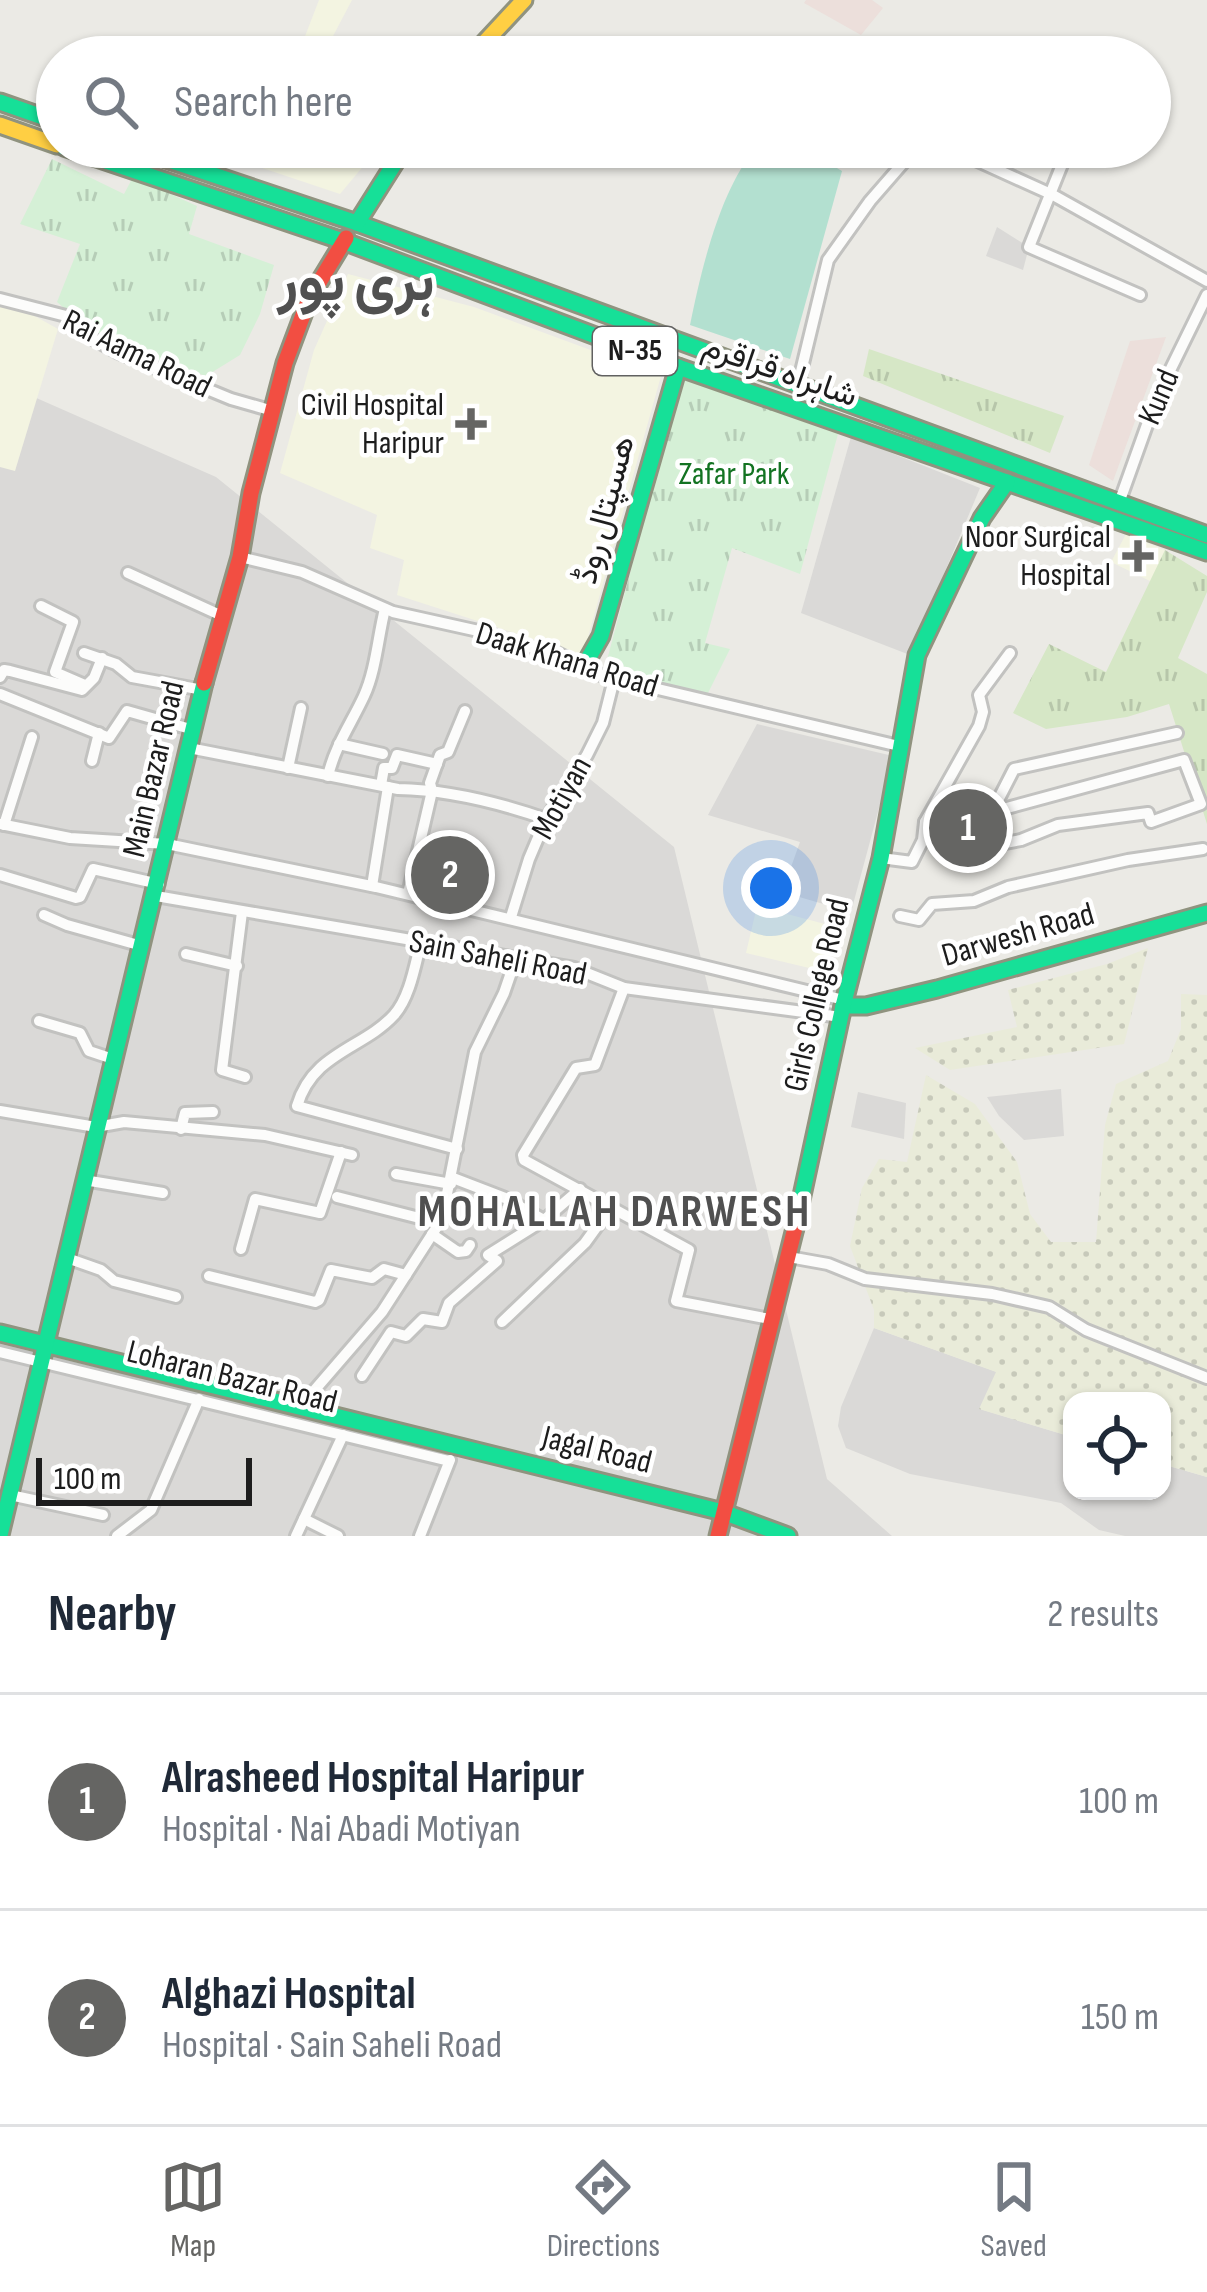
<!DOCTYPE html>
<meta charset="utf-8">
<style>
body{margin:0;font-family:"Sofia Sans Condensed",Vazirmatn,sans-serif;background:#f6f6f7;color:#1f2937}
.controls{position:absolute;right:36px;bottom:36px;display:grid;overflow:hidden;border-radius:24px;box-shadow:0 3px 9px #0004}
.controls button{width:108px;height:108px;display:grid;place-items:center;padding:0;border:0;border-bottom:3px solid #e0e1e3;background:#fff;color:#1f2937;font:60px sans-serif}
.scale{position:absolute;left:36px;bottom:30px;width:216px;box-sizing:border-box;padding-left:12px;border:6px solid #1d1d1d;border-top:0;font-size:33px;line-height:42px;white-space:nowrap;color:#1d1d1d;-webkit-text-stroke:9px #fff;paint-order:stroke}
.you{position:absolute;left:771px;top:888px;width:42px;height:42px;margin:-30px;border:9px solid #fff;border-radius:50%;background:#1a73e8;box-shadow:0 0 0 18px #1a73e833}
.badge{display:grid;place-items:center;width:78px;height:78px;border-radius:50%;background:#656563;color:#fff;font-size:39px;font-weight:700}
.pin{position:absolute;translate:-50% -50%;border:6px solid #fff;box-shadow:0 3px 12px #0006}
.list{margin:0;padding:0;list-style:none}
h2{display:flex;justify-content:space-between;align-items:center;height:156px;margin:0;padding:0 48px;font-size:51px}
h2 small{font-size:39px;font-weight:400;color:#747a83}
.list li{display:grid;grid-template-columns:78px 1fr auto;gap:36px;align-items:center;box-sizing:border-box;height:216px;padding:0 48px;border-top:3px solid #e0e1e3}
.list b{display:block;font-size:45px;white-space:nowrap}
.list p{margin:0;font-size:39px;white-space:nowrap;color:#747a83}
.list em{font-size:39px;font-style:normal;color:#747a83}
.icon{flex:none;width:66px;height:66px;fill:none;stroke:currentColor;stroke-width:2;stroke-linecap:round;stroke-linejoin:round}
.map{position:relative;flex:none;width:1207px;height:1536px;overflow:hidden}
.search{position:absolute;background:#fff;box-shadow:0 3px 9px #0004;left:36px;right:36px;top:36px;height:132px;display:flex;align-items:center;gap:30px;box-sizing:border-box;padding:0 42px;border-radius:66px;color:#747a83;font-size:45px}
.sheet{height:588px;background:#fff}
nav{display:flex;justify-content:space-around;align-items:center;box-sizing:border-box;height:168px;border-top:3px solid #e0e1e3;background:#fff;font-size:33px;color:#747a83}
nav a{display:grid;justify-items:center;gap:6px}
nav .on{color:#656563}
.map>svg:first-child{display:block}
.residential{fill:#dad9d7}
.commercial{fill:#ecdfdb}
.education{fill:#f3f4e1}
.farmland{fill:url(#farmland-dots)}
.grass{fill:url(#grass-tufts)}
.park{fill:url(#park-tufts)}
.pitch{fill:#b3e0d0}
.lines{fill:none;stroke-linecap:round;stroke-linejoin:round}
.street-casing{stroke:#c2c2c0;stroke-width:16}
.fast-casing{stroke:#90937f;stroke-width:21}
.slow-casing{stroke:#90937f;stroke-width:21}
.jam-casing{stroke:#90937f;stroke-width:21}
.street{stroke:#fcfcfb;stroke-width:10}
.fast{stroke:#16e098;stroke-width:15}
.slow{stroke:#ffcf43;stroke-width:15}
.jam{stroke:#f24e42;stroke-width:15}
.poi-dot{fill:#656563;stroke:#fff;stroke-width:4.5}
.labels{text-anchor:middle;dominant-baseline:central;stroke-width:9;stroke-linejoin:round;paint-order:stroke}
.shield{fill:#fff;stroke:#616161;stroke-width:3}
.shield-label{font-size:30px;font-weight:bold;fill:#1d1d1d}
.street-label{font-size:33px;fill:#1d1d1d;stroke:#fff}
.poi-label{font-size:33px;fill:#1d1d1d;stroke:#fff;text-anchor:end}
.park-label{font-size:33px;fill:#137322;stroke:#fff}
.district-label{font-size:45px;font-weight:bold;letter-spacing:3px;fill:#505050;stroke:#fff}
.town-label{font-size:57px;font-weight:bold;fill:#505050;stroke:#fff}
</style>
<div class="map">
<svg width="1207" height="1536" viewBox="0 0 1207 1536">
<defs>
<pattern id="farmland-dots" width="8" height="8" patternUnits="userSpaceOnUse" patternTransform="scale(3)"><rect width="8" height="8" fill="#e9ebd9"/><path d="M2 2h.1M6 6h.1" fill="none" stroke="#c7c9ba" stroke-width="1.8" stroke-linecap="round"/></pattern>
<pattern id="grass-tufts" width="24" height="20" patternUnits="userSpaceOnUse" patternTransform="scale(3)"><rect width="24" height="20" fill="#d6e7c6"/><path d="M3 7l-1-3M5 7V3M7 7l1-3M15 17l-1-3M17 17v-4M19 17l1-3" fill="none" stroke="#b7c6aa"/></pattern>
<pattern id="park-tufts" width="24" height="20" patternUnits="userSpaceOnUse" patternTransform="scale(3)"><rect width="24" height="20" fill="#d5f0d6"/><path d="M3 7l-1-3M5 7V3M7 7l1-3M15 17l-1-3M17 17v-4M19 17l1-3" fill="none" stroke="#b6cdb7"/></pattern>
</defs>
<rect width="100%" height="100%" fill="#ebeae5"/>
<g class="residential">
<polygon points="997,227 1029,247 1023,270 986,256"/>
<polygon points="0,382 216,477 674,847 827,1479 892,1536 0,1536"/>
<polygon points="851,437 980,488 910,655 801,613"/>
<polygon points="757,724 893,756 851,912 782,892 800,842 708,815"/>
<polygon points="1061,1089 1064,1136 1024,1140 999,1116 987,1097"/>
<polygon points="858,1092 906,1103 904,1139 851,1127"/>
<polygon points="874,1328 997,1372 980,1409 1072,1437 1072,1491 1162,1491 1162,1464 1207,1477 1207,1536 1125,1536 1099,1530 1061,1503 910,1474 846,1448 838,1426 841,1407"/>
</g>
<g class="commercial">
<polygon points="806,0 872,0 883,8 861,35 804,3"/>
<polygon points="1166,337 1113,481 1089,465 1130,341"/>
</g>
<g class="education">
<polygon points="319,0 352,0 322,57 297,57"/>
<polygon points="232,147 370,147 365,164 340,194 229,157"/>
<polygon points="348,274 474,307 661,376 583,655 397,595 404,560 370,548 377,515 280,473 314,350"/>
<polygon points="0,306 24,310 58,329 15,471 0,467"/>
<polygon points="1126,534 1165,550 1152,582 1111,562"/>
<polygon points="757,906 836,927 826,972 746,953"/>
</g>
<g class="farmland">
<polygon points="1148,948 1124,1044 950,1070 915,1048 1017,1027 1008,990 1107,964"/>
<polygon points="1181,994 1207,995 1207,1477 1162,1464 1162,1401 1072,1401 1072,1437 979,1409 996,1372 874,1328 874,1310 850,1246 862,1188 879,1159 907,1162 926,1075 975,1104 1017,1162 1030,1214 1051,1242 1096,1242 1105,1125 1116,1084 1168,1061 1181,1029"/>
</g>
<g class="grass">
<polygon points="869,349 1064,416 1050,453 863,376"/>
<polygon points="1165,550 1207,576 1207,592 1178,658 1207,674 1207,824 1169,704 1127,717 1046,729 1013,713 1049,644 1106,672"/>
</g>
<g class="park">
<polygon points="52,159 124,194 133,177 197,206 189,234 274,265 260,314 240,355 206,376 154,359 88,329 57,302 80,244 20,224"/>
<polygon points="682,378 838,434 800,574 732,548 705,643 730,649 705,699 603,675"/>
</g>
<path class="pitch" d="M757 147H801L842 171 790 359 690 325C701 271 720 188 757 147Z"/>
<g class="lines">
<defs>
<g id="street">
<polyline points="947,147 1053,195 1207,281"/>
<polyline points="1069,147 1029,247 1140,295"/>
<polyline points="0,299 66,316 91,338 117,352 231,399 273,411"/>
<polyline points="798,384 828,260 870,201 917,147"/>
<polyline points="1119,503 1157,397 1207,295"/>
<polyline points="240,557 302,572 393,612 492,634 500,641 557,653 603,676 899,746"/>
<polyline points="128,573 220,615"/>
<polyline points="41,606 73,622 55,672 85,685"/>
<polyline points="84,653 116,664 132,677 203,690"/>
<polyline points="0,677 4,670 10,671 82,690 94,678 102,658"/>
<polyline points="0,694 109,738 127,711 194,730"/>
<polyline points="339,744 383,754"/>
<path d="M189 748 398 789C447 790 500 803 546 819"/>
<polyline points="92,761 99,733"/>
<polyline points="288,768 301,708"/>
<path d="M328 776C335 746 351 724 364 696 376 670 378 636 385 609"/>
<polyline points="381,785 384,768 392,768 397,755 437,764"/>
<polyline points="992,812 1014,769 1177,733"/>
<polyline points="925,822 944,825 954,815 973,819 978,808 992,812 1184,760 1201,804 1151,822 1148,813 1058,825 1021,840 994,845"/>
<polyline points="0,824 70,838 167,844 376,887 844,1000"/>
<polyline points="4,825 32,737"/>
<polyline points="881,858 912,862 923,840 925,822 979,726 983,712 979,695 1010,653"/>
<polyline points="0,875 76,898 80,897 93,869 159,884"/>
<polyline points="372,886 388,787"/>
<polyline points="408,894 432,791 430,783 440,755 448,752 465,711"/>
<polyline points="156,896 574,968 624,988 841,1017"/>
<polyline points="242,912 222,1070 245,1077"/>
<polyline points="44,915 67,925 142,946"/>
<polyline points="900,916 919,920 932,904 974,901 1008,887 1128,860 1203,849"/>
<polyline points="511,917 529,859 546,819 587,755 603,723 614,679"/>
<path d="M421 942C415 965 410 997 394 1015 363 1049 313 1052 297 1106L457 1149"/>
<polyline points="186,954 237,966"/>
<polyline points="624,988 595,1065 576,1068 523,1155 524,1160 689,1250 676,1301 770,1319"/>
<polyline points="39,1021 80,1033 89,1051 113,1059"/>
<polyline points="0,1111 96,1127 124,1122 265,1135 352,1155"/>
<polyline points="181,1129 185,1113 213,1112"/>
<polyline points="396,1174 451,1184"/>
<polyline points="453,1178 505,1198 544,1220"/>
<polyline points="84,1180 163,1193"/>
<polyline points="337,1197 439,1223"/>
<polyline points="432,1234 458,1252 466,1251 470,1245"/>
<polyline points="241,1249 255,1199 320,1213 341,1152"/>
<polyline points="789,1257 828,1264 865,1279 992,1294 1049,1307 1086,1330 1207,1378"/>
<polyline points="67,1258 101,1270 114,1281 176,1297"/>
<polyline points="209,1276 315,1302 319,1300 331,1270 372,1278 384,1269 406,1275"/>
<polyline points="502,1322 585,1243 611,1207"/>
<polyline points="0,1352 449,1461"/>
<polyline points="362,1376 391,1332 406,1336 423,1319 442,1322 449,1303 497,1261 488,1255 544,1220 580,1189"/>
<polyline points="300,1407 382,1312 442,1219 475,1052 504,993 516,958"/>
<polyline points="10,1495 103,1515"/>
<polyline points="304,1519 338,1536"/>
<polyline points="117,1536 151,1510 199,1399"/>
<polyline points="296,1536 343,1435"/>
<polyline points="420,1536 450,1460"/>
</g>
<g id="fast">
<polyline points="0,102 57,122"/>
<polyline points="64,147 343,241 678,367 1207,552"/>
<polyline points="130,147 357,223 1207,535"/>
<polyline points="357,223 405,147"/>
<polyline points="584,666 601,636 678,367"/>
<polyline points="843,1006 866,1006 937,989 1207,913"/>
<polyline points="795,1228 843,1006 881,858 917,655 982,518 1007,482"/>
<polyline points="0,1333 723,1512 788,1536"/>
<polyline points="0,1535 204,683"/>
</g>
<g id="slow">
<polyline points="471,57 524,0"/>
<polyline points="0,125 57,145"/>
</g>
<g id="jam">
<polyline points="204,683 240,557 251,493 285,363 309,299 346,238"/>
<polyline points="718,1536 795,1228"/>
</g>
</defs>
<use href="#street" class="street-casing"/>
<use href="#fast" class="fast-casing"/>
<use href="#slow" class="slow-casing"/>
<use href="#jam" class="jam-casing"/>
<use href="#street" class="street"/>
<use href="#fast" class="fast"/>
<use href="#slow" class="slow"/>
<use href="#jam" class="jam"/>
</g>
<g class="poi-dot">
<path d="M465 406h12v12h12v12h-12v12h-12v-12h-12v-12h12z"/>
<path d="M1132 538h12v12h12v12h-12v12h-12v-12h-12v-12h12z"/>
</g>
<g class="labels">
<rect class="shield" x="593" y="327" width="84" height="48" rx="9"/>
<g class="shield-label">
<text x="635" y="351">N-35</text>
</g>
<g class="street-label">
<text transform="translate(137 354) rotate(26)">Rai Aama Road</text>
<text transform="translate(780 371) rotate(19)">شاہراہ قراقرم</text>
<text transform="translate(1159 397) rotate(-67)">Kund</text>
<text transform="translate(605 510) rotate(-75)">ھسپتال روڈ</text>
<text transform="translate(567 660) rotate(17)">Daak Khana Road</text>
<text transform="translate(154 769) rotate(-77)">Main Bazar Road</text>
<text transform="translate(562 798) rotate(-61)">Motiyan</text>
<text transform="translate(1018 935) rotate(-16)">Darwesh Road</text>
<text transform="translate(498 958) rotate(11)">Sain Saheli Road</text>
<text transform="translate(817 995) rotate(-77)">Girls College Road</text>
<text transform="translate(232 1377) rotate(14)">Loharan Bazar Road</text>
<text transform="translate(597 1450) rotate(14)">Jagal Road</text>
</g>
<g class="poi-label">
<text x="444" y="405">Civil Hospital<tspan x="444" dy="38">Haripur</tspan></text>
<text x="1111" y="537">Noor Surgical<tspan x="1111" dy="38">Hospital</tspan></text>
</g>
<g class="park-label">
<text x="734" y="474">Zafar Park</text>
</g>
<g class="district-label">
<text x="615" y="1212">MOHALLAH DARWESH</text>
</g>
<g class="town-label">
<text x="356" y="283">ہری پور</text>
</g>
</g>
</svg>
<div class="controls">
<button><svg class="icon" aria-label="locate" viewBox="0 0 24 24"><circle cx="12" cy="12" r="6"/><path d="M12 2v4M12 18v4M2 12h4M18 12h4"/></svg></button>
</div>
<div class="scale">100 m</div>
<div class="you"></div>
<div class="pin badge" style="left:968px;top:828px">1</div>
<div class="pin badge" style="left:450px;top:875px">2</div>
<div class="search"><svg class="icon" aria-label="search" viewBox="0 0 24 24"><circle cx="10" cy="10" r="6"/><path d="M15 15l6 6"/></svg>Search here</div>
</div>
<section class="sheet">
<h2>Nearby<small>2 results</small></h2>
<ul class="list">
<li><span class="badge">1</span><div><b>Alrasheed Hospital Haripur</b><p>Hospital · Nai Abadi Motiyan</p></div><em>100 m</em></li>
<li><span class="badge">2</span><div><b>Alghazi Hospital</b><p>Hospital · Sain Saheli Road</p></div><em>150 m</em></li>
</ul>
</section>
<nav>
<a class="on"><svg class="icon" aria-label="map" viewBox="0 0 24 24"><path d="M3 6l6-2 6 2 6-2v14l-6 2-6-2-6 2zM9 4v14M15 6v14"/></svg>Map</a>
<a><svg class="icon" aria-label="directions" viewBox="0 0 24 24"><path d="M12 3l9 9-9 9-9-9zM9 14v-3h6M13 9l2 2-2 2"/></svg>Directions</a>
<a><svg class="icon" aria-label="saved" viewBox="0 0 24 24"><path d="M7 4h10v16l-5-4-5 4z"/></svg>Saved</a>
</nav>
